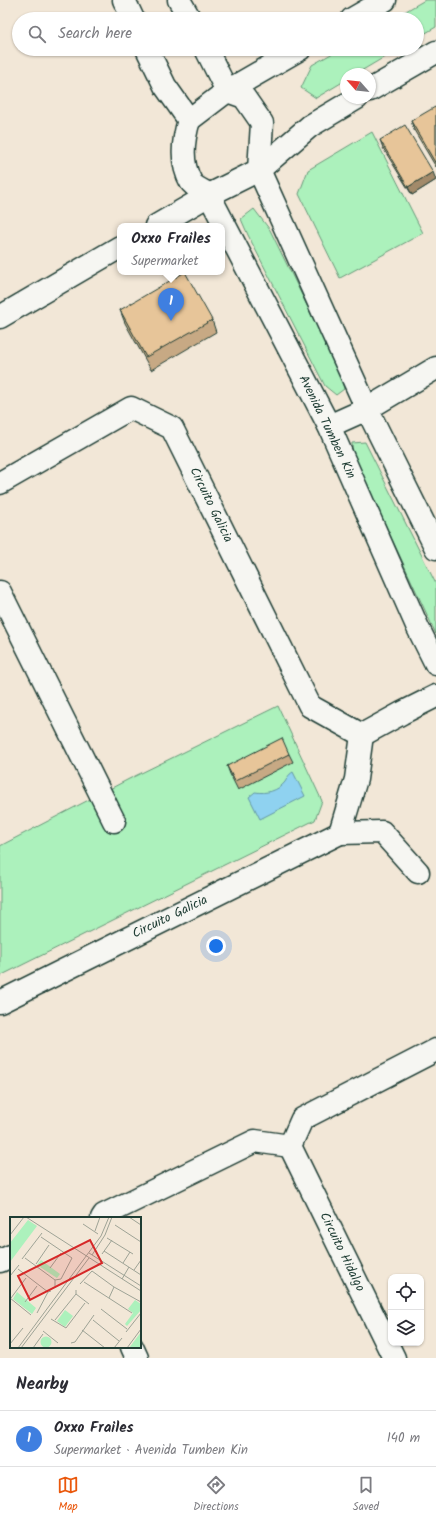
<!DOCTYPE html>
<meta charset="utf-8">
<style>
body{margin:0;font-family:Kalam,sans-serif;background:#f2f2f3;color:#2b2b33}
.controls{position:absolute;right:12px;bottom:12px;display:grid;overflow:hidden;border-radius:8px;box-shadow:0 1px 3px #0004}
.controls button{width:36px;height:36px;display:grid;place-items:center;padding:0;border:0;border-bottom:1px solid #e1e1e2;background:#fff;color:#2b2b33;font:20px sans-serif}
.compass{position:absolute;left:340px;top:68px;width:36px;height:36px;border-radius:50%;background:#fff;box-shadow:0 1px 3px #0004;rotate:297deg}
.you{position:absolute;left:216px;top:946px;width:14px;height:14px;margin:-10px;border:3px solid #fff;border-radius:50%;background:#1a73e8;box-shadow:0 0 0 6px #1a73e833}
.badge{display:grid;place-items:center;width:26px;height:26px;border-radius:50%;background:#ea580c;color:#fff;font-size:13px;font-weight:700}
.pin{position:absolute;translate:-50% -33px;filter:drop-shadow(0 1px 2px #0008)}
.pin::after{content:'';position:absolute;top:21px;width:14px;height:12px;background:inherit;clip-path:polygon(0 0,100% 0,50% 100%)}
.popup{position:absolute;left:117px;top:223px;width:108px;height:52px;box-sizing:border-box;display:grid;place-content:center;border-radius:8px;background:#fff;filter:drop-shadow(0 1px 3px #0005);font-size:13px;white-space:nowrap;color:#7c7c81}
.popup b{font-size:15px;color:#2b2b33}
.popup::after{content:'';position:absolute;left:50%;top:100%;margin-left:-8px;border:8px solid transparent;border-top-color:#fff}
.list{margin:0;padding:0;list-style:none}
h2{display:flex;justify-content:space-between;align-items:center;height:52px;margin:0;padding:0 16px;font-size:17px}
h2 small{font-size:13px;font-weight:400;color:#7c7c81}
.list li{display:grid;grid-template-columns:26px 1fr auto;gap:12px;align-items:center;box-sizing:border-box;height:56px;padding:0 16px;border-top:1px solid #e1e1e2}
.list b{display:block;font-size:15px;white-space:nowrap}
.list p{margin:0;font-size:13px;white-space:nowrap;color:#7c7c81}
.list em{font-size:13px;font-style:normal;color:#7c7c81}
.icon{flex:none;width:22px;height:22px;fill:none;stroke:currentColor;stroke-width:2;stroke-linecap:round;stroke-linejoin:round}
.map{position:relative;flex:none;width:436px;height:1358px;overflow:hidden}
.search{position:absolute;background:#fff;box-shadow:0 1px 3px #0004;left:12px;right:12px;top:12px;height:44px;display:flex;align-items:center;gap:10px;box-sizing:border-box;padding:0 14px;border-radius:22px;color:#7c7c81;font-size:15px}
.sheet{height:108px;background:#fff}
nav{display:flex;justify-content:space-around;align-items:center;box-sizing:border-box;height:56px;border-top:1px solid #e1e1e2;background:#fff;font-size:11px;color:#7c7c81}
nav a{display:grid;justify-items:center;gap:2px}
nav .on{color:#ea580c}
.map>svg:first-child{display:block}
.green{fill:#acf1bc;stroke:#669778}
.water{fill:#8fd2f0;stroke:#6296a5}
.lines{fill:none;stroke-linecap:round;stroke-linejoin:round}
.minor-casing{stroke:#1f3d34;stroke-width:25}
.major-casing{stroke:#1f3d34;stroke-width:25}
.minor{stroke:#f6f6f2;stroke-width:22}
.major{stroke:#f6f6f2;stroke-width:22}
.wall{fill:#c7a984;stroke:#1f3d34}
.shaded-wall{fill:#a28a6b;stroke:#1f3d34}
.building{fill:#e7c599;stroke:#1f3d34}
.labels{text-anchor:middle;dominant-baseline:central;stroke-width:3.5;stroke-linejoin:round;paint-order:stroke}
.street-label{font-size:13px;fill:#1f3d34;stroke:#f6f6f2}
.inset-road{fill:none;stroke:#9ea396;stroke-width:1}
.view{fill:#d62828;fill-opacity:0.15;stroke:#d62828;stroke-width:2}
.inset-edge{fill:none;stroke:#1f3d34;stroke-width:2}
</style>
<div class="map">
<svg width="436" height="1358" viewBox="0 0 436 1358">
<rect width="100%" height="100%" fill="#f2e7d7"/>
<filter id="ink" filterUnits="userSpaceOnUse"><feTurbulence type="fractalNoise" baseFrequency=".025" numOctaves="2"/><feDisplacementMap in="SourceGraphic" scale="8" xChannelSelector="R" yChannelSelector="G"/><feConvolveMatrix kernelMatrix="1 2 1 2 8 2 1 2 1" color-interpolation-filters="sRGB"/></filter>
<g filter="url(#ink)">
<g class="green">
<polygon points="425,0 436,0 436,27 417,38 417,19 392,19"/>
<polygon points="340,49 398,49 356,74 346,74 346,80 316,98 301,88 312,65"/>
<polygon points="372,132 423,233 340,278 299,194 308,170"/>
<polygon points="254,209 270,230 339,371 344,389 336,395 325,386 248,235 241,219"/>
<polygon points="365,442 436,584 436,634 353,455 352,443"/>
<polygon points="278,706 322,801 315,820 0,976 0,846 129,779"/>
</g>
<path class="water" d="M293 772 305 796 260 819 249 797 255 792C266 794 278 791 285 782 288 777 288 775 293 772Z"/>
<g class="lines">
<defs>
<g id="minor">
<polyline points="124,0 133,19"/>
<polyline points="179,0 190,19"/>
<path d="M147 49 165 86 189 120C183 140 180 163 191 182 194 187 204 191 209 195L329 426 418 628 436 664"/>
<polyline points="206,49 227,91 244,97 262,123 259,170 367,409 436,548"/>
<polyline points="329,426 367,409 436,368"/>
<polyline points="0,483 131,408 172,428 310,706 362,735 356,779 340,833 382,832 418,872"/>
<polyline points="0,592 114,821"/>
<polyline points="362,735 402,713 436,696"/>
<polyline points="0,1002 340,833"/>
<polyline points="290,1146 394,1358"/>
<polyline points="102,1218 104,1215 255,1141 290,1146 302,1119 436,1050"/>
<polyline points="0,1261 11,1256"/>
<polyline points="132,1347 137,1358"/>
</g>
<g id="major">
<polyline points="352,19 385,0"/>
<polyline points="370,90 436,52"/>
<polyline points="189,120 227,91 300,49"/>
<polyline points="156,226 209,195 259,170 310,126 357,98"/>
<polyline points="0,317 120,247"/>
</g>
</defs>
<use href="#minor" class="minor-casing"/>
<use href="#major" class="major-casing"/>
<use href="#minor" class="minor"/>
<use href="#major" class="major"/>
</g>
<g class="wall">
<polygon points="436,108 436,167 414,130 411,121"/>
<polygon points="380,140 436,180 412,195 383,148"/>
<polygon points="120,310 212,320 216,332 151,370 125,323"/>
<polygon points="289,754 293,762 238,790 230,774 227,766"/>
</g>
<polygon class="shaded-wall" points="433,172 436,180 412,195 408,187"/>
<g class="building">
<polygon points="435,107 436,108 436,164 411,121"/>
<polygon points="405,125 433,172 408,187 380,140"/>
<polygon points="185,272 212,320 146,357 120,310"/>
<polygon points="282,738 289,754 235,781 227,766"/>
</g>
</g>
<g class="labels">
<g class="street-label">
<text transform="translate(327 427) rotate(64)">Avenida Tumben Kin</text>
<text transform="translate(211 505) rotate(64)">Circuito Galicia</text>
<text transform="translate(170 917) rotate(-26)">Circuito Galicia</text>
<text transform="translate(342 1252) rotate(64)">Circuito Hidalgo</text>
</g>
</g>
<g transform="translate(10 1217)">
<rect width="131" height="131" fill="#f2e7d7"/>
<path d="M18 3 27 9 0 45V26ZM31 43 50 57 47 61 27 48ZM7 75 26 91 22 97 3 82ZM125 83 131 87V93L117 109 115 107 123 96 118 92ZM55 93 63 99 55 110 47 104ZM131 115V131H119ZM30.5 125a5.5 5.5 0 1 1 11 0a5.5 5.5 0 1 1-11 0Z" fill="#acf1bc"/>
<path class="inset-road" d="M16 0 131 74M119 0 131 8M73 7 88 17M105 8 131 25M85 14 90 0M0 18 14 0M31 20 62 41 51 62 45 63V69M97 21 123 37M94 34 131 58M79 36 131 69M92 37 102 23M82 38 95 18 102 0M15 41 45 63M12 42 32 16M113 46 120 35M26 47 39 28M40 51 51 36M8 52 38 75M124 53 131 43M0 59 9 48M112 62 119 50M74 65 122 96M70 67 82 54 104 70 131 85M66 77 79 87M0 81 21 98M1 81 16 61M99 81 104 70M15 85 27 69M91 92 117 112M27 96 38 75 41 74M41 102 56 111 75 86M45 103 66 77V73M83 103 109 124M72 113 95 131M33 114 48 126M116 115 131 96M61 126 65 125 84 98M0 127 13 111M8 131 91 19 99 0M11 131 79 41M23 131 33 117M104 131 112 121M117 131 131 112"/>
<path class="view" d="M80 23 92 46 20 83 8 59Z"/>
<rect width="131" height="131" class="inset-edge"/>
</g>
</svg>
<div class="controls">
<button><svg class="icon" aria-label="locate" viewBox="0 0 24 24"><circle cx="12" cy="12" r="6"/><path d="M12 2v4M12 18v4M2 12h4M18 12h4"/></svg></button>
<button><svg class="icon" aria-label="layers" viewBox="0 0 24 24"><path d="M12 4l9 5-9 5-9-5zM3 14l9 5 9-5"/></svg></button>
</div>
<svg class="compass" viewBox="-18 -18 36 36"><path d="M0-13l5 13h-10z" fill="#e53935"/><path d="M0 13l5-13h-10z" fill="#7c7c81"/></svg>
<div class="you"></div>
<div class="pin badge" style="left:171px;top:321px;background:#3f7fe0">1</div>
<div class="popup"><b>Oxxo Frailes</b>Supermarket</div>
<div class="search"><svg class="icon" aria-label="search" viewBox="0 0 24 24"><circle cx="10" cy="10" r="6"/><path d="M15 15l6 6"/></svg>Search here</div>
</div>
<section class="sheet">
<h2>Nearby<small></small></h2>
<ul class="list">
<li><span class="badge" style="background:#3f7fe0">1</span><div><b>Oxxo Frailes</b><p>Supermarket · Avenida Tumben Kin</p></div><em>140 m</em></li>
</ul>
</section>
<nav>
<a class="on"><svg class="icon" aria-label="map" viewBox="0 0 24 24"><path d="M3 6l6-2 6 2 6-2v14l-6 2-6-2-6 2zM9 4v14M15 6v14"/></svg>Map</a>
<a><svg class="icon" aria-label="directions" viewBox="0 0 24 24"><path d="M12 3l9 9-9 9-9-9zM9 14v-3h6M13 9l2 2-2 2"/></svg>Directions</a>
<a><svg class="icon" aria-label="saved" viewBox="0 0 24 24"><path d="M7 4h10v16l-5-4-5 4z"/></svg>Saved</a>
</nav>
